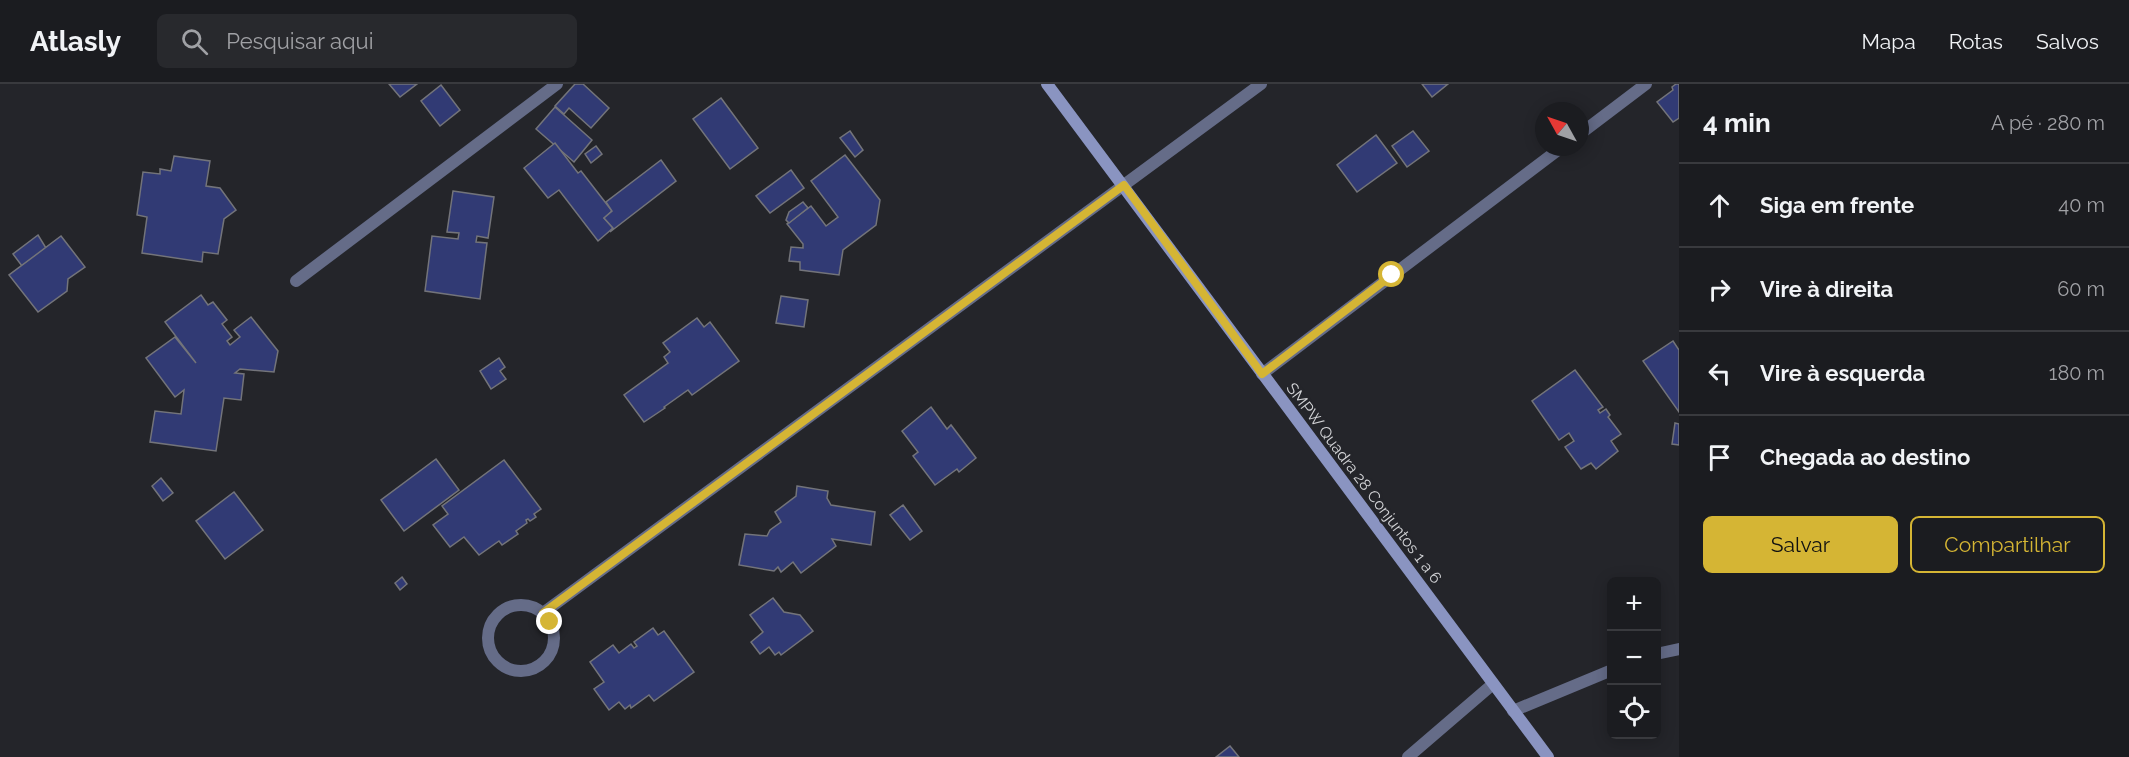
<!DOCTYPE html>
<html lang="pt">
<meta charset="utf-8">
<style>
body{margin:0;font-family:Raleway,sans-serif;background:#28292d;color:#f1f3f6}
.controls{position:absolute;right:18px;bottom:18px;display:grid;overflow:hidden;border-radius:9px;box-shadow:0 3px 15px #0003}
.controls button{width:54px;height:54px;display:grid;place-items:center;padding:0;border:0;border-bottom:2px solid #393a3e;background:#1b1c20;color:#f1f3f6;font:30px sans-serif}
.compass{position:absolute;left:1535px;top:18px;width:54px;height:54px;border-radius:50%;background:#1b1c20;box-shadow:0 3px 15px #0003;rotate:310deg}
.stop{position:absolute;width:18px;height:18px;margin:-14px;border:4px solid #d5b534;border-radius:50%;background:#fff}
.stop.end{background:#d5b534;border-color:#fff;box-shadow:0 2px 6px #0008}
.list{margin:0;padding:0;list-style:none}
h2{display:flex;justify-content:space-between;align-items:center;height:78px;margin:0;padding:0 24px;font-size:26px}
h2 small{font-size:20px;font-weight:400;color:#a0a1a5}
.list li{display:grid;grid-template-columns:39px 1fr auto;gap:18px;align-items:center;box-sizing:border-box;height:84px;padding:0 24px;border-top:2px solid #393a3e}
.list b{display:block;font-size:22px;white-space:nowrap}
.list em{font-size:20px;font-style:normal;color:#a0a1a5}
.actions{display:flex;gap:12px;padding:18px 24px}
.actions a{flex:1;padding:14px 0;border:2px solid #d5b534;border-radius:9px;text-align:center;font-size:21px;color:#d5b534}
.actions .main{background:#d5b534;color:#111}
.icon{flex:none;width:33px;height:33px;fill:none;stroke:currentColor;stroke-width:2;stroke-linecap:round;stroke-linejoin:round}
.map{position:relative;flex:none;width:1679px;height:673px;overflow:hidden}
header{display:flex;align-items:center;gap:36px;box-sizing:border-box;height:84px;padding:0 30px;background:#1b1c20;border-bottom:2px solid #393a3e}
header strong{font-size:28px}
nav{display:flex;gap:33px;margin-inline-start:auto;font-size:21px}
.search{width:420px;height:54px;background:#28292d;display:flex;align-items:center;gap:15px;box-sizing:border-box;padding:0 21px;border-radius:9px;color:#a0a1a5;font-size:22px}
main{display:flex}
aside{flex:1;background:#1b1c20}
.map>svg:first-child{display:block}
.building{fill:#313a74;stroke:#73747a;stroke-width:1.5}
.lines{fill:none;stroke-linecap:round;stroke-linejoin:round}
.street{stroke:#656c88;stroke-width:12}
.secondary{stroke:#8a94c1;stroke-width:12}
.route{stroke:#d5b534;stroke-width:8}
.labels{text-anchor:middle;dominant-baseline:central;stroke-width:5;stroke-linejoin:round;paint-order:stroke}
.street-label{font-size:16px;fill:#d2d3d6;stroke:#24252a}
</style>
<header>
<strong>Atlasly</strong>
<div class="search"><svg class="icon" aria-label="search" viewBox="0 0 24 24"><circle cx="10" cy="10" r="6"/><path d="M15 15l6 6"/></svg>Pesquisar aqui</div>
<nav><a>Mapa</a><a>Rotas</a><a>Salvos</a></nav>
</header>
<main>
<div class="map">
<svg width="1679" height="673" viewBox="0 0 1679 673">
<rect width="100%" height="100%" fill="#24252a"/>
<g class="building">
<polygon points="389,0 417,0 400,13"/>
<polygon points="575,0 583,0 609,24 591,44 569,24 564,30 555,22"/>
<polygon points="1422,0 1448,0 1432,13"/>
<polygon points="1676,0 1679,0 1679,34 1673,38 1657,18 1673,6 1672,3"/>
<polygon points="441,1 460,26 440,42 421,17"/>
<polygon points="721,14 758,64 730,85 693,35"/>
<polygon points="555,23 592,56 574,78 536,45"/>
<polygon points="850,47 863,66 855,73 840,54"/>
<polygon points="1413,47 1429,67 1407,83 1392,62"/>
<polygon points="1376,51 1397,79 1357,108 1337,81"/>
<polygon points="555,59 578,89 581,87 612,127 604,134 613,144 598,157 559,106 548,114 524,84"/>
<polygon points="596,62 602,70 591,79 585,70"/>
<polygon points="845,71 880,116 876,141 843,166 839,191 800,186 800,178 789,177 791,163 803,164 803,160 787,140 811,122 826,142 838,133 811,97"/>
<polygon points="174,72 210,77 206,102 220,104 236,126 224,135 218,170 203,168 202,178 142,169 147,133 137,131 143,88 160,90 160,85 171,87"/>
<polygon points="661,76 676,97 610,148 613,144 604,134 612,127 606,118"/>
<polygon points="791,86 804,104 770,129 756,112"/>
<polygon points="453,107 494,113 488,154 477,152 476,158 487,159 480,215 425,207 432,152 458,155 459,149 447,148"/>
<polygon points="803,118 808,124 789,139 786,136 789,128"/>
<polygon points="38,151 46,164 22,182 13,170"/>
<polygon points="61,152 85,183 68,195 67,207 38,228 9,191"/>
<polygon points="201,211 208,221 213,218 227,236 222,240 232,253 227,257 230,261 240,253 234,246 251,233 278,267 274,288 240,285 235,289 244,290 241,316 224,314 216,367 150,358 155,327 181,330 184,306 175,313 146,274 175,253 196,279 165,238"/>
<polygon points="781,212 808,216 804,243 776,239"/>
<polygon points="697,234 704,243 710,238 739,277 692,311 688,306 664,323 665,324 644,338 624,311 668,279 664,273 670,268 663,259"/>
<polygon points="1673,257 1679,266 1679,328 1643,277"/>
<polygon points="499,274 505,283 500,287 506,295 491,305 480,287"/>
<polygon points="1575,286 1603,323 1598,326 1600,329 1606,325 1610,331 1608,333 1621,350 1611,357 1618,367 1596,385 1591,379 1581,385 1565,363 1574,357 1569,349 1559,356 1532,317"/>
<polygon points="931,323 947,345 951,341 976,374 959,388 957,385 935,401 913,372 918,368 902,347"/>
<polygon points="1675,339 1679,340 1679,361 1672,360"/>
<polygon points="436,375 459,406 404,447 381,416"/>
<polygon points="504,376 541,425 534,430 536,433 530,437 528,435 526,436 527,439 516,447 518,450 502,461 499,457 479,471 464,453 450,463 433,441 448,430 442,422"/>
<polygon points="161,394 173,409 163,417 152,402"/>
<polygon points="797,402 828,407 827,414 831,421 875,428 871,461 832,455 836,462 801,489 793,478 781,488 778,483 774,487 739,481 745,450 767,452 770,446 781,438 775,428 796,412"/>
<polygon points="234,408 263,446 225,475 196,437"/>
<polygon points="903,421 922,447 910,456 890,431"/>
<polygon points="402,493 407,500 400,506 395,499"/>
<polygon points="773,514 784,528 800,531 813,547 781,571 779,568 775,571 769,563 760,570 751,558 763,548 750,531"/>
<polygon points="653,544 658,551 664,547 694,588 654,617 649,611 631,624 630,621 625,625 619,618 609,626 594,605 604,598 590,578 613,561 619,569 631,560 634,564 637,562 634,558"/>
<polygon points="1230,662 1239,673 1216,673"/>
</g>
<g class="lines">
<g class="street">
<polyline points="1580,50 1646,0"/>
<polyline points="296,197 557,0"/>
<polyline points="1262,290 1562,63"/>
<circle cx="521" cy="554" r="33"/>
<polyline points="543,529 1261,0"/>
<polyline points="1656,570 1679,565"/>
<polyline points="1513,627 1612,586"/>
<polyline points="1408,673 1493,600"/>
</g>
<polyline class="secondary" points="1047,0 1548,673"/>
</g>
<g class="lines">
<polyline class="route" points="550,538 543,529 1124,101 1262,290 1392,191"/>
</g>
<g class="labels">
<g class="street-label">
<text transform="translate(1364 399) rotate(53)">SMPW Quadra 28 Conjuntos 1 a 6</text>
</g>
</g>
</svg>
<div class="controls">
<button>+</button>
<button>−</button>
<button><svg class="icon" aria-label="locate" viewBox="0 0 24 24"><circle cx="12" cy="12" r="6"/><path d="M12 2v4M12 18v4M2 12h4M18 12h4"/></svg></button>
</div>
<svg class="compass" viewBox="-18 -18 36 36"><path d="M0-13l5 13h-10z" fill="#e53935"/><path d="M0 13l5-13h-10z" fill="#a0a1a5"/></svg>
<div class="stop" style="left:1392px;top:191px"></div>
<div class="stop end" style="left:550px;top:538px"></div>
</div>
<aside>
<h2>4 min<small>A pé · 280 m</small></h2>
<ul class="list">
<li><svg class="icon" aria-label="ahead" viewBox="0 0 24 24"><path d="M12 20V5M6 11l6-6 6 6"/></svg><div><b>Siga em frente</b></div><em>40 m</em></li>
<li><svg class="icon" aria-label="right" viewBox="0 0 24 24"><path d="M7 20v-9h11M14 6l5 5-5 5"/></svg><div><b>Vire à direita</b></div><em>60 m</em></li>
<li><svg class="icon" aria-label="left" viewBox="0 0 24 24"><path d="M17 20v-9H6M10 6l-5 5 5 5"/></svg><div><b>Vire à esquerda</b></div><em>180 m</em></li>
<li><svg class="icon" aria-label="arrive" viewBox="0 0 24 24"><path d="M6 21V4h12l-3 4 3 4H6"/></svg><div><b>Chegada ao destino</b></div></li>
</ul>
<div class="actions"><a class="main">Salvar</a><a>Compartilhar</a></div>
</aside>
</main>
